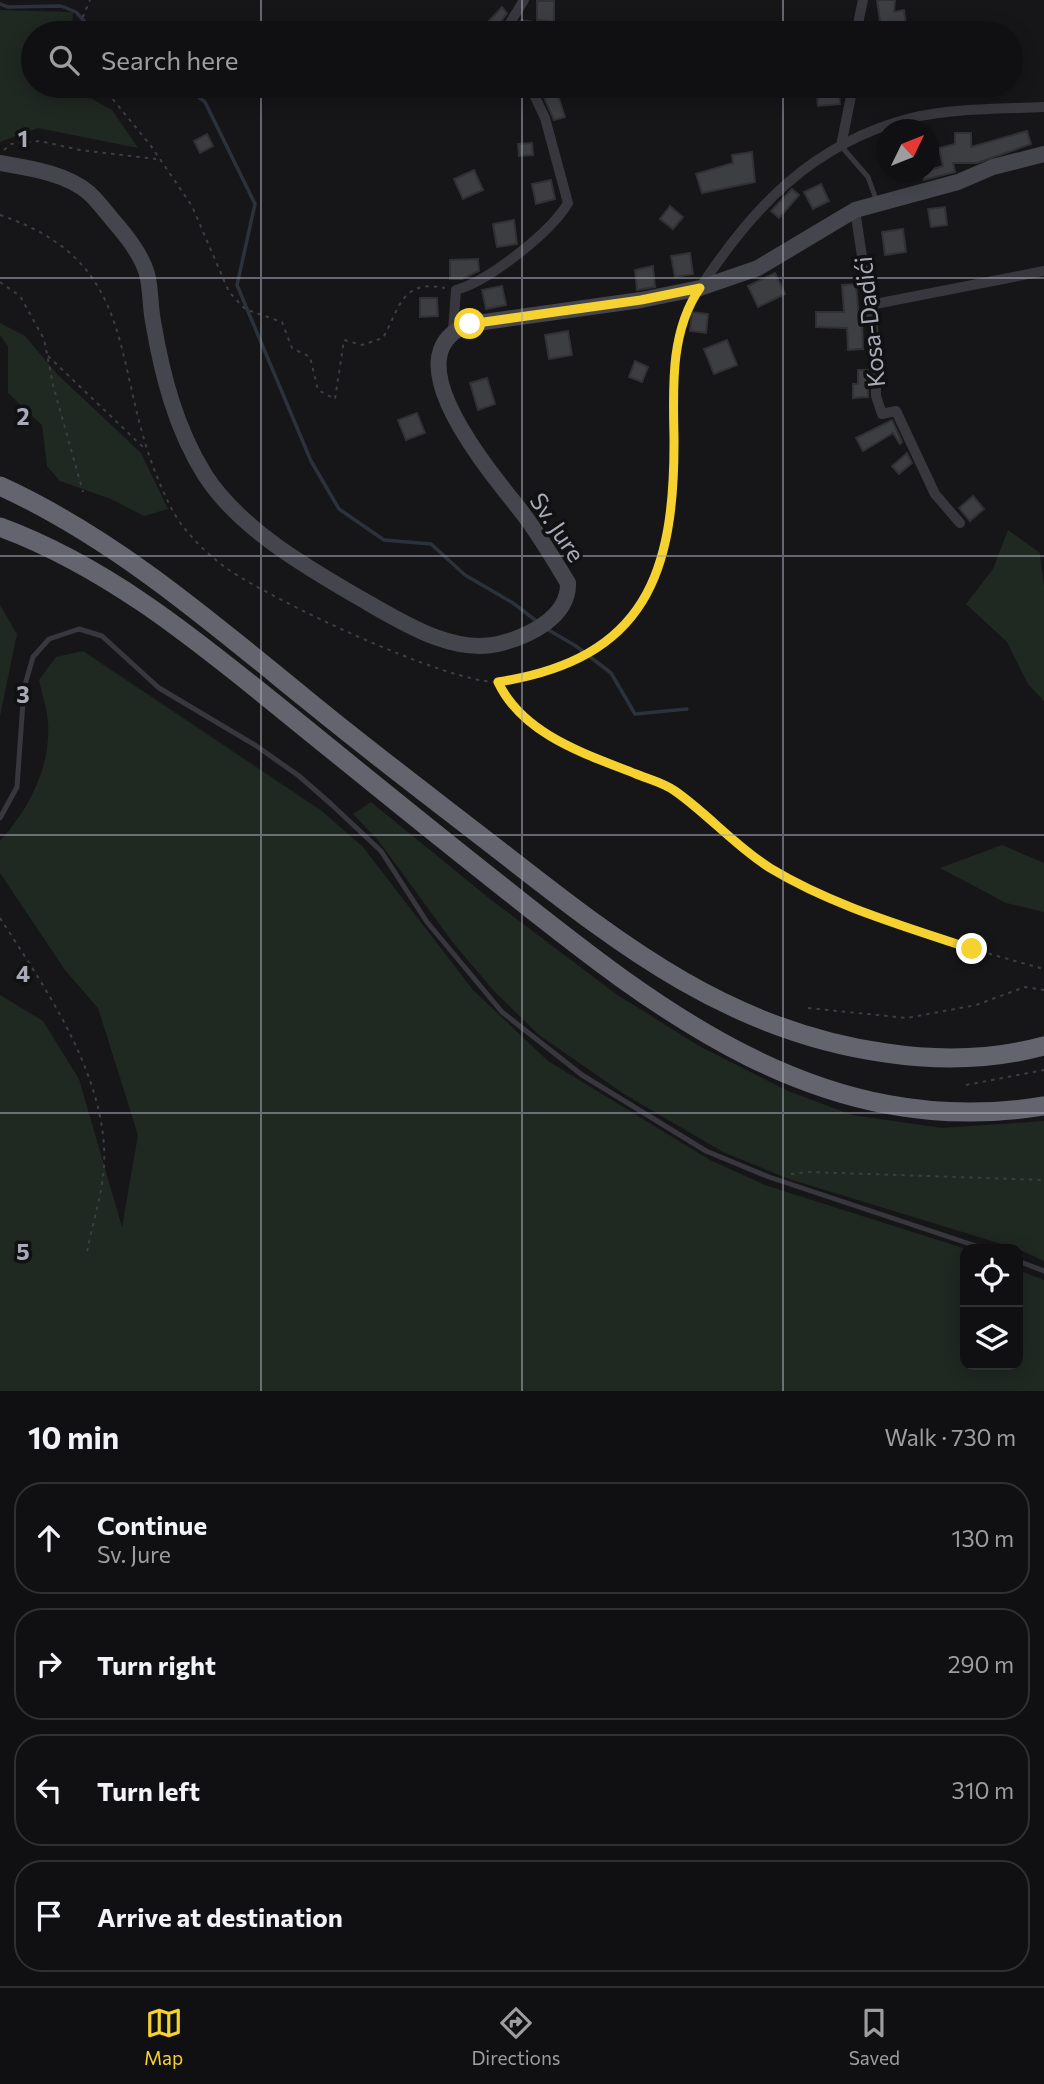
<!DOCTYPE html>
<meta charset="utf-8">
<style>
body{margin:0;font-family:Commissioner,sans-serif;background:#19191b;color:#f1f3f6}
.controls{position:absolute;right:21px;bottom:21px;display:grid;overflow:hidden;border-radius:14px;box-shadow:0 4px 18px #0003}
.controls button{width:63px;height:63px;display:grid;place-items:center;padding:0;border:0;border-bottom:2px solid #303032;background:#101012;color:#f1f3f6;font:35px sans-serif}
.compass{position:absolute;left:876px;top:119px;width:63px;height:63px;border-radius:50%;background:#101012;box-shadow:0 4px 18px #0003;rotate:47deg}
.stop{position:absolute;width:21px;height:21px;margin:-16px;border:5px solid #f6d230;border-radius:50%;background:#fff}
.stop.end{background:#f6d230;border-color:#fff;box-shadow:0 2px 7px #0008}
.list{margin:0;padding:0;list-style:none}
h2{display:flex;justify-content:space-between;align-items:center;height:91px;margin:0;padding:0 28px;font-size:30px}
h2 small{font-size:23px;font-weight:400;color:#9c9d9f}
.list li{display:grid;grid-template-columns:46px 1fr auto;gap:21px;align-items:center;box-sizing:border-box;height:112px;margin:0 14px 14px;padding:0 14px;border:2px solid #303032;border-radius:28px}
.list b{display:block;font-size:26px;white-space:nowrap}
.list p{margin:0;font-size:23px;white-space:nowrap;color:#9c9d9f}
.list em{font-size:23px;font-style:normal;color:#9c9d9f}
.icon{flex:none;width:38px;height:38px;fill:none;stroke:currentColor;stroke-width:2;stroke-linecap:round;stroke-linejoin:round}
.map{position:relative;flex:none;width:1044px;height:1391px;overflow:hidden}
.search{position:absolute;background:#101012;box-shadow:0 4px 18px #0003;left:21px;right:21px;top:21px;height:77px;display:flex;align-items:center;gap:18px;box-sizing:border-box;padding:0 24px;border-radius:38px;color:#9c9d9f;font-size:26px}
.sheet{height:595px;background:#101012}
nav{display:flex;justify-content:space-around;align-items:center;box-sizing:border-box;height:98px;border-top:2px solid #303032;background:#101012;font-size:19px;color:#9c9d9f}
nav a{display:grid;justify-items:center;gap:4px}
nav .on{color:#f6d230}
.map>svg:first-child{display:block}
.green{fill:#202822}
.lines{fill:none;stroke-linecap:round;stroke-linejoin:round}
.stream{stroke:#2c323c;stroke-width:3.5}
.building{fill:#3d3e42;stroke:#313034;stroke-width:2}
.path{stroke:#3d3e44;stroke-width:2;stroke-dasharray:3.5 5;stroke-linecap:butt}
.lane{stroke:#37373d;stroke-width:5}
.street{stroke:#37373d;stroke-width:10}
.secondary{stroke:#45464d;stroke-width:16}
.highway{stroke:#63646e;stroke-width:19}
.route{stroke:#f6d230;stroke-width:9}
.grid{fill:none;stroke:#a8aab8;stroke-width:2;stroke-opacity:0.55}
.labels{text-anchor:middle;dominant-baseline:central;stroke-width:7;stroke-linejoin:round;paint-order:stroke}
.street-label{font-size:24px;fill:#a8aab8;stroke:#111113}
.grid-label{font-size:23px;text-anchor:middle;font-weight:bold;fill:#a8aab8;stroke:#111113;stroke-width:7;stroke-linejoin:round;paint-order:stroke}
</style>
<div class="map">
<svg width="1044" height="1391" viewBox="0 0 1044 1391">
<rect width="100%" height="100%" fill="#161618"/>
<g class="green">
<polygon points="0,10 73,12 72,33 33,33 33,86 77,86 79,92 112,110 138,148 38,128 0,142"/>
<polygon points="0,323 25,336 58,375 141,453 168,509 144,516 111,499 60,481 47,466 42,425 8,393 8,346 0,335"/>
<polygon points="1008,530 1040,553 1044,586 1044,701 1028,684 1007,642 966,604 993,569"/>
<polygon points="0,605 17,634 0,716"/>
<path d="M83 651 322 811 363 847 473 990 548 1061 710 1160 765 1185 966 1249 965 1365H1018V1270L1044 1280V1391H0V995L43 1021 79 1079 122 1227 138 1135 98 1008 65 970 0 873V841C29 809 51 767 48 723 47 709 42 694 39 680L56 657Z"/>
<polygon points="371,802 490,899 616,994 699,1046 788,1091 852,1115 942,1128 1044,1121 1044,1261 1018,1249 789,1179 723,1152 624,1094 539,1035 494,991 454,944 378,840 353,814"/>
<polygon points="1002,845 1044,863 1044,912 1006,903 940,868"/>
</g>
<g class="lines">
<g class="stream">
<polyline points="0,4 8,7 61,6 76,12 85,22 110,33"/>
<polyline points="184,86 205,102 255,204 237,285 311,461 339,509 384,540 431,544 465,575 513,603 539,623"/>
<polyline points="545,628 576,646 611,673 635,714 687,709"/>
</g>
</g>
<g class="building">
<polygon points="877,0 895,0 894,12 904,10 906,26 881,29"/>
<polygon points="537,1 554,1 554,22 537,20"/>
<polygon points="502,7 507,13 495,30 488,22"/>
<polygon points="521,20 541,23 539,33 515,33"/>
<polygon points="539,86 555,86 565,117 554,120"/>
<polygon points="839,94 840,104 818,106 817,96"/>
<polygon points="1027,131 1031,144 977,163 953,163 955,172 924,180 923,172 943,166 939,148 955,144 955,133 971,133 971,147"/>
<polygon points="207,134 213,146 200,153 194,141"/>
<polygon points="532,143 533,155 519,156 518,144"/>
<polygon points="752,152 755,182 702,193 696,174 733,163 732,155"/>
<polygon points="474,170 483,190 463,199 454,179"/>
<polygon points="551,180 555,199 536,204 532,184"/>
<polygon points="821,184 829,201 813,209 804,192"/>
<polygon points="792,189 799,195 779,218 771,211"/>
<polygon points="670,206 683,217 673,229 660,219"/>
<polygon points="945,207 947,225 931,227 928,209"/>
<polygon points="514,220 517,244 497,247 493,224"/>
<polygon points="903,229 906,252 885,255 882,232"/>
<polygon points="690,253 693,274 675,277 671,256"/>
<polygon points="478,259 479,271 462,279 450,279 450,260"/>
<polygon points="653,266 655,287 637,290 635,270"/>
<polygon points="775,273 785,294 758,307 748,286"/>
<polygon points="856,284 859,319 862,319 863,349 848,350 847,328 816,327 816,312 844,312 842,285"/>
<polygon points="502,286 506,305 486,309 482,290"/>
<polygon points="420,298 437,298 438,316 420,317"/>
<polygon points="692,312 708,314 706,333 690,331"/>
<polygon points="568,331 572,355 549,359 545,335"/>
<polygon points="727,340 737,365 714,374 704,349"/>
<polygon points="635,361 648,367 642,382 629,377"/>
<polygon points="858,370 868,370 868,397 853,398 853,384 858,384"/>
<polygon points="487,378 495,404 478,410 470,383"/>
<polygon points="417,413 425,433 406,440 398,420"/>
<polygon points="892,420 902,442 900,444 893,433 863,451 856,438"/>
<polygon points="907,453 912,463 899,474 892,466"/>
<polygon points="973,496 984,509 970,521 959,508"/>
</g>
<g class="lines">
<g class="path">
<polyline points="76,33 90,0"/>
<path d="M102 86 151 146 192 206 229 292 245 309 282 322 292 348 310 357 318 390 335 399 344 340 362 345 383 338C400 308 401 279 445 288"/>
<polyline points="4,150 11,144 40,141 80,150 156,159"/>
<path d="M0 215C137 261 112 359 154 469 162 489 171 512 185 529 197 544 213 559 229 570 275 601 446 683 498 682 512 681 526 676 539 672 591 657 630 629 655 581 665 561 667 537 670 516 677 446 663 371 690 304"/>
<polyline points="0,282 20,296 44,339 53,385 83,492"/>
<polyline points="48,356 145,449"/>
<path d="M499 683C529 748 613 760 671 789 686 796 699 812 711 823 729 840 750 856 770 868 854 918 951 943 1044 969"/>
<path d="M0 918C46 989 109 1079 104 1167 102 1195 92 1225 87 1252"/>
<polyline points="808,1008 907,1018 976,1005 1025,987 1044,990"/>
<polyline points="966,1085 1044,1070"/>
<polyline points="791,1174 810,1172 1044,1180"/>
</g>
<g class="lane">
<polyline points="841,146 868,177 877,202"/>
<polyline points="0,818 17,787 24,688 33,657 49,639 79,629 102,636 159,688 255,745 299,776 331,804 381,851 427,922 502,1012 582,1075 706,1151 769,1177 985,1249"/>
<polyline points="1018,1261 1044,1271"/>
</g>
<g class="street">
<polyline points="504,33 524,0"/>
<polyline points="856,33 863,0"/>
<polyline points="841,146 853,86"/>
<polyline points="855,210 875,342 876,396 882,414 896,411 935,494 960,523"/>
<path d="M700 288C753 207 813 143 911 118 954 108 1000 109 1044 107"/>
<polyline points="870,305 1044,271"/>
<path d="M453 330 456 290C489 281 551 232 568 203L545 118 530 86"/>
</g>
<path class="secondary" d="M0 163C29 168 66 173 89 193 99 202 108 215 117 225 129 239 142 256 147 274 151 289 150 306 153 321 162 375 176 429 205 475 241 531 313 571 370 604 407 625 454 654 498 644 527 637 569 618 568 583 554 560 540 536 524 515 496 478 385 354 470 324L641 300 700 288 758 268 855 210 958 182 993 167 1044 154"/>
<g class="highway">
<path d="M0 486C114 538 210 621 306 699 368 750 432 798 495 847 617 942 727 1031 886 1053 939 1061 992 1060 1044 1046"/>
<path d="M0 527C103 565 189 634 273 702 348 763 423 824 499 884 661 1013 823 1142 1044 1106"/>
</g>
</g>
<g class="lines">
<path class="route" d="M470 324 641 300 700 288C670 331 673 388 674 437 675 573 646 659 498 682 523 735 586 754 636 774 648 779 664 783 675 791 708 814 735 846 770 868 833 906 904 926 972 949"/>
</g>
<path class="grid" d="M261 0V33M522 0V33M783 0V33M261 86V1391M522 86V1391M783 86V1391M0 278H1044M0 556H1044M0 835H1044M0 1113H1044"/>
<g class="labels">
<g class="street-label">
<text transform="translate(869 322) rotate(-96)">Kosa-Dadići</text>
<text transform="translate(558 527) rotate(56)">Sv. Jure</text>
</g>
</g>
<g class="grid-label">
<text x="23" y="147">1</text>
<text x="23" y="425">2</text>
<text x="23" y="703">3</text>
<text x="23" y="982">4</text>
<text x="23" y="1260">5</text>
</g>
</svg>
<div class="controls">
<button><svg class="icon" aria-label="locate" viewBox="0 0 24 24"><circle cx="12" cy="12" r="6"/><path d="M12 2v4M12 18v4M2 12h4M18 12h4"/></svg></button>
<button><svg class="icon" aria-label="layers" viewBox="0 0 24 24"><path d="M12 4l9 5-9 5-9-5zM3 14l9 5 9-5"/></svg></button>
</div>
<svg class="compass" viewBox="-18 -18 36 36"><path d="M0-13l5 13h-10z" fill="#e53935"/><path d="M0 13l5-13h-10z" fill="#9c9d9f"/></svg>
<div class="stop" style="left:470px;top:324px"></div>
<div class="stop end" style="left:972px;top:949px"></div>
<div class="search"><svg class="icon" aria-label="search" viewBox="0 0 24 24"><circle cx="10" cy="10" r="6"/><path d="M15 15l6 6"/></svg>Search here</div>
</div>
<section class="sheet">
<h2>10 min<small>Walk · 730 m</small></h2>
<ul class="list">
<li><svg class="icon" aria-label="ahead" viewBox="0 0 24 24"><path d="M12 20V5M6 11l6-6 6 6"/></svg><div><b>Continue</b><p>Sv. Jure</p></div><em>130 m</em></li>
<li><svg class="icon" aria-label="right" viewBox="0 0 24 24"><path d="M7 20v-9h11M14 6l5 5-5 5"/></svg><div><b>Turn right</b></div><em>290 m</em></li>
<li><svg class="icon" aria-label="left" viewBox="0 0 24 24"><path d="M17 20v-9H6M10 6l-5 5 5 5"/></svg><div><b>Turn left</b></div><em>310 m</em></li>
<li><svg class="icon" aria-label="arrive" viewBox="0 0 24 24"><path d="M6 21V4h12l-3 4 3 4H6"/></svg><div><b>Arrive at destination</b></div></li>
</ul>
</section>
<nav>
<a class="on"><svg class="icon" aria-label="map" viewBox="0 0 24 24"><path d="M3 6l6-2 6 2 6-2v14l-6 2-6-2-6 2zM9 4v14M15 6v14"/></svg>Map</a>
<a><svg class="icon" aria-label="directions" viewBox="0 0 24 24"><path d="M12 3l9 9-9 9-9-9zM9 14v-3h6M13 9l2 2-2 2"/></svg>Directions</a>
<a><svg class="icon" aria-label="saved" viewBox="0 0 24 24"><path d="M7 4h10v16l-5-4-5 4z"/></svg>Saved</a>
</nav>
